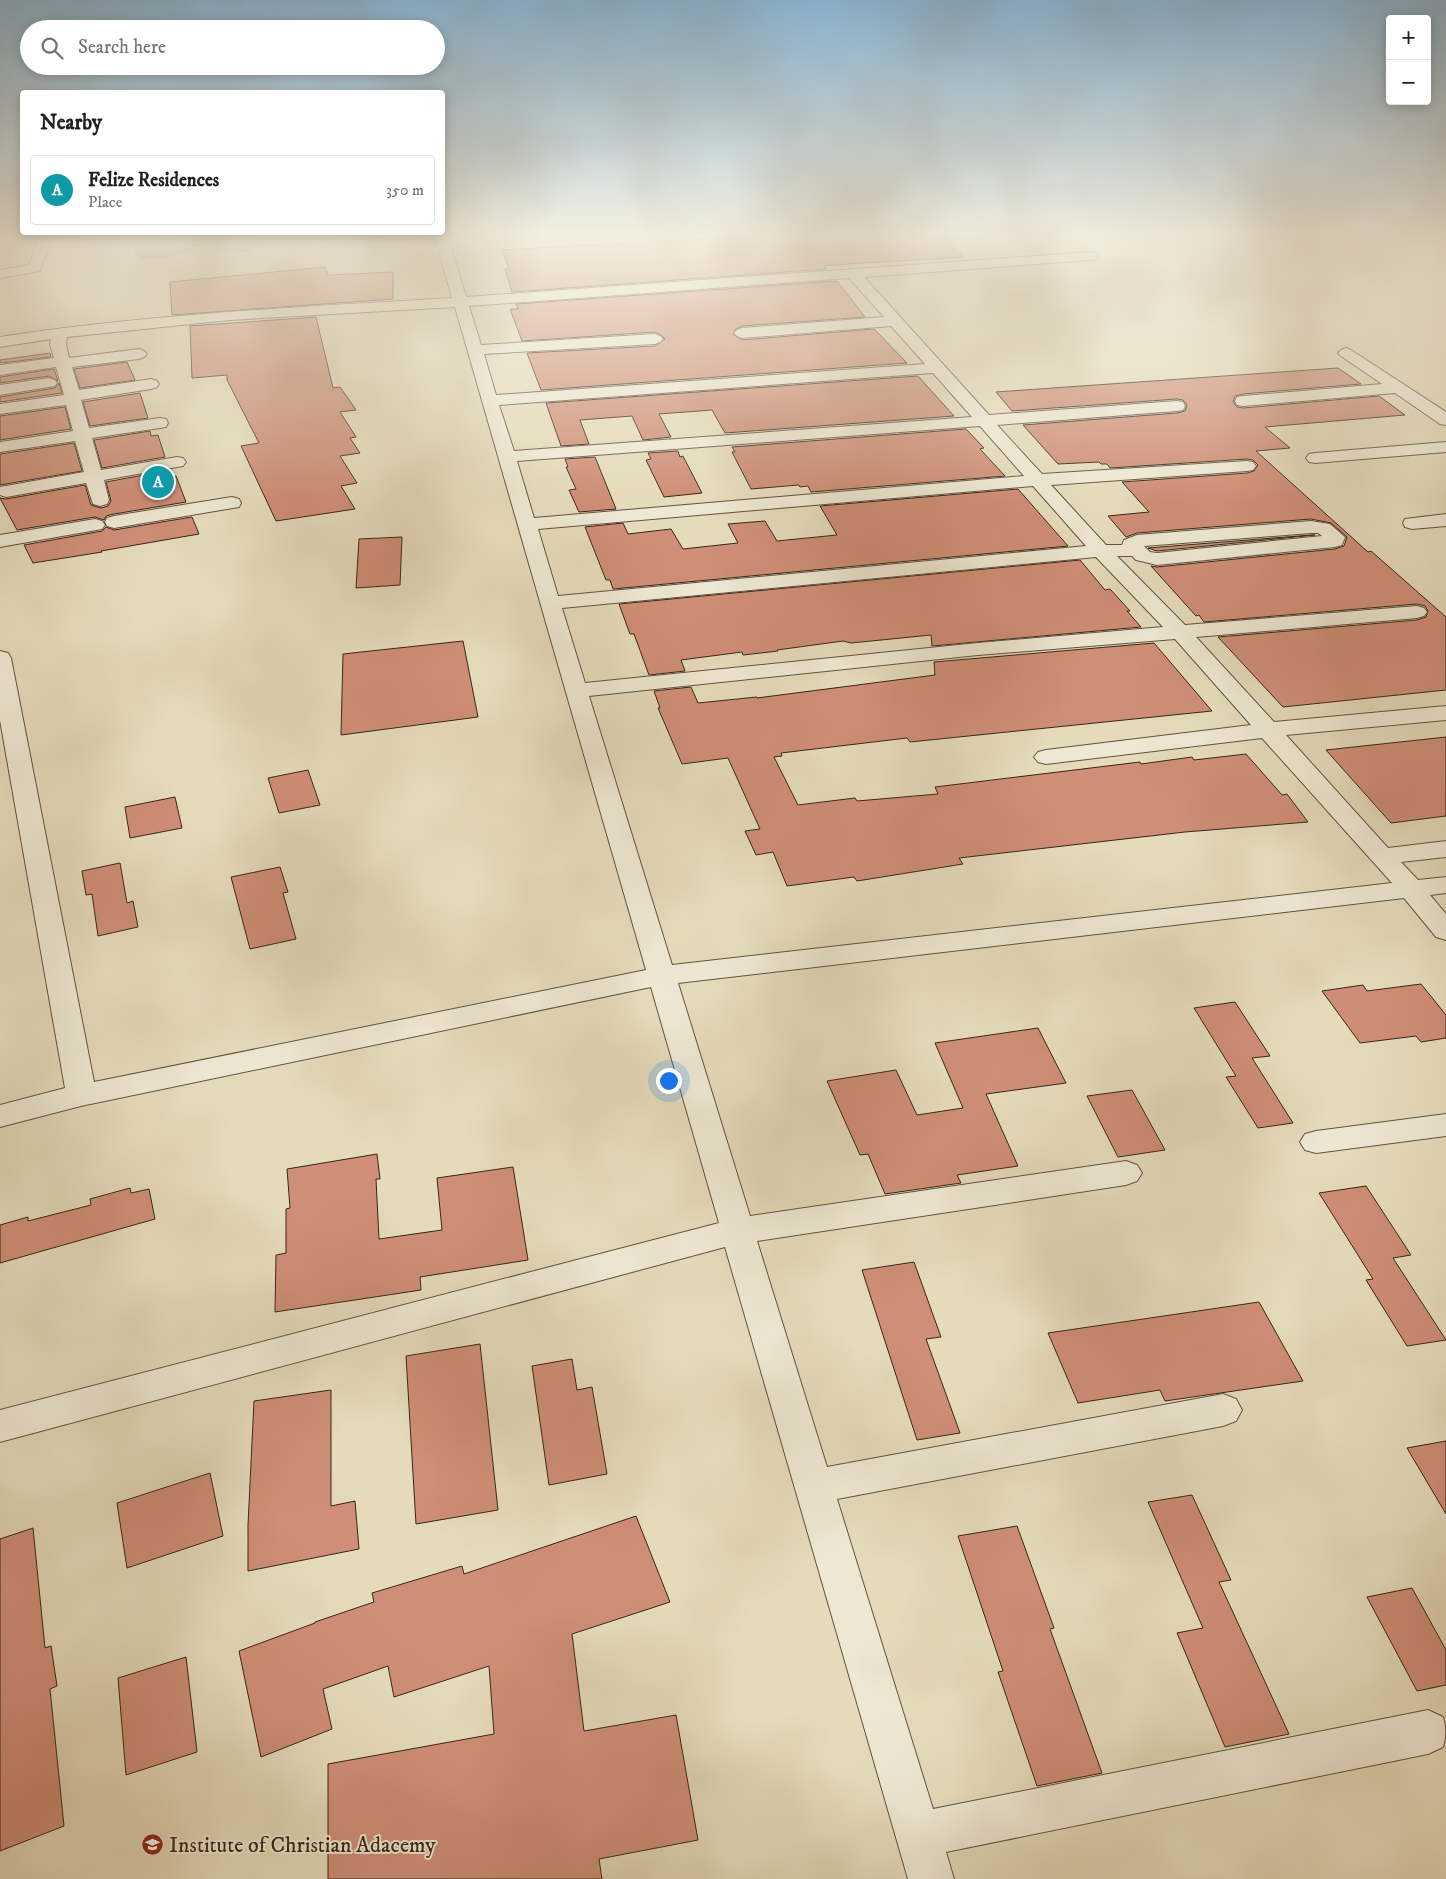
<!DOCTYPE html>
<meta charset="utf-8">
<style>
body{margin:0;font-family:"IM FELL DW Pica",serif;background:#f2f2f2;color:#202124}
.controls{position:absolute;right:15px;top:15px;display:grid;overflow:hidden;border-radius:5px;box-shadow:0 2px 12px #0003}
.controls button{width:45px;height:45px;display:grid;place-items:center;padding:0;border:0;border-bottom:1px solid #e0e0e0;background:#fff;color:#202124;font:25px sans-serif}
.you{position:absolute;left:668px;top:1080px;width:18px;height:18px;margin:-12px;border:4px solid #fff;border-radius:50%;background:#1a73e8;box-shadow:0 0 0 8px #1a73e833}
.badge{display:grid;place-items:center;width:32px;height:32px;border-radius:50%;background:#8f2418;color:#fff;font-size:16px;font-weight:700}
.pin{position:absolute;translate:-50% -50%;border:2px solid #fff;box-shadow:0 1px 5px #0006}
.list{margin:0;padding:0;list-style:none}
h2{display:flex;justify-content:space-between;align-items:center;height:65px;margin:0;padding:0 20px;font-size:21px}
h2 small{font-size:16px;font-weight:400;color:#757577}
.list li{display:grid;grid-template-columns:32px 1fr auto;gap:15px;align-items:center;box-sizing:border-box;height:70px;margin:0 10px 10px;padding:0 10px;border:1px solid #e0e0e0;border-radius:5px}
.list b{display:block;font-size:19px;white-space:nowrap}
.list p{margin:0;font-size:16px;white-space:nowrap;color:#757577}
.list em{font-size:16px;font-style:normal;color:#757577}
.icon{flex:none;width:28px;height:28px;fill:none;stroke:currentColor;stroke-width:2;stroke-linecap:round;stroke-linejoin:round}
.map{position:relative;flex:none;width:1446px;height:1879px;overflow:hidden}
.search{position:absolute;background:#fff;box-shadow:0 2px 12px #0003;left:20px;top:20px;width:425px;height:55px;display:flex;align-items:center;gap:12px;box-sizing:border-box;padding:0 18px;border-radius:28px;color:#757577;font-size:19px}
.panel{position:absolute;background:#fff;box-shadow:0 2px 12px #0003;left:20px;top:90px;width:425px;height:145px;border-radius:5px}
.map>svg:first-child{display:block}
.green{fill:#b6c08e;stroke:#767352}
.water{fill:#9db8bc;stroke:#747e7a}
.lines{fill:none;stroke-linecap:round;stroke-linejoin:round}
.shore{stroke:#6a6f6a;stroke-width:1}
.building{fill:#cf8e77;stroke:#372617}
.minor-casing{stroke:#625340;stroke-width:2}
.minor{fill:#eee8d3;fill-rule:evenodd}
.labels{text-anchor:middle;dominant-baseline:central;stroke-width:4;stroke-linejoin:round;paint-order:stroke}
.near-poi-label{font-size:22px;fill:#372617;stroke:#eee8d3;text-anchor:start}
</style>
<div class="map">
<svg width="1446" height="1879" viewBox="0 0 1446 1879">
<rect width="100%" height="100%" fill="#e5dbbb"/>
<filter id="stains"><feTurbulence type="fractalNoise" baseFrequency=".004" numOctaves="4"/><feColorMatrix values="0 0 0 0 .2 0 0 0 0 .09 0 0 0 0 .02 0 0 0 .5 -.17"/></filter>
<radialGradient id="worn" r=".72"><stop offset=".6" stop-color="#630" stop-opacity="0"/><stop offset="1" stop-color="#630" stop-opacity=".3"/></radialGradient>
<polygon class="green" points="145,237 265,237 248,251 217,249 188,250 168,257 140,258 134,249 146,239"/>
<polygon class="water" points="145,237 216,237 229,241 229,250 188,250 168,257 140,258 134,249 146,239"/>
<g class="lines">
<g class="shore">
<polyline points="151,237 150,242 142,249 143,253 167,252 187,246 217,244 219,237"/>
<polyline points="157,237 156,244 159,246 186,239 212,237"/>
</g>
</g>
<g class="building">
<polygon points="733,237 823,237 825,239 869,237 942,237 964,257 848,264 824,266 827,269 512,292 505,269 509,269 502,250"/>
<polygon points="325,267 328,275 393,272 393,299 172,315 170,282"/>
<polygon points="837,281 865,317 742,326 736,329 733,334 742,340 874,329 907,363 541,390 527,353 655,346 665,339 661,335 655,332 522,341 510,309 518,309 516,304"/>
<polygon points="316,317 333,388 340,387 356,410 340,412 356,437 350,438 360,453 340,456 357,483 341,486 355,509 276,521 241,446 259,443 227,380 227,375 192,378 190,326"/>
<polygon points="50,353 51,357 0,363 0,360"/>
<polygon points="127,362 135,380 80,388 74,369"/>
<polygon points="1338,368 1361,384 1243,394 1235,396 1233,402 1237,407 1243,408 1379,396 1405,415 1265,427 1290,448 1256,451 1368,552 1371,551 1446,617 1446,690 1283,707 1218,637 1417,620 1426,617 1428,611 1425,606 1417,604 1204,622 1199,615 1196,616 1151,566 1157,567 1335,549 1344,546 1347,537 1331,523 1311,519 1137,533 1126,537 1108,516 1149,512 1122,482 1247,473 1254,471 1258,465 1253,460 1247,459 1110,468 1107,464 1101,464 1099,462 1058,464 1023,425 1177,413 1185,411 1187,405 1183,400 1177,399 1012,411 996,392"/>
<polygon points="54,369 58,381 49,376 0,383 0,377"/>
<polygon points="918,376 954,416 725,433 712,410 659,414 671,437 643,440 632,416 580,420 589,444 561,446 546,403"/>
<polygon points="59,383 62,393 0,402 0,397 55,388"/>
<polygon points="140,393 148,418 90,426 83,402"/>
<polygon points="65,407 71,429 0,440 0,416"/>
<polygon points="966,429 984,448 980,449 1005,476 811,492 808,486 800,487 799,485 751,489 732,452 735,452 732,447"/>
<polygon points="150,431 151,436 158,435 165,457 102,468 94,440"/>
<polygon points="74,443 82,471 0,485 0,454"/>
<polygon points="678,451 680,457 683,456 702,493 664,497 646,460 651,459 648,453"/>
<polygon points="595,457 616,509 579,512 569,490 576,489 566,467 568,467 565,459"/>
<polygon points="171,470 174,477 176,476 186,502 114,514 106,516 104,520 95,517 17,530 0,498 6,499 85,485 91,505 101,508 108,506 111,501 106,482"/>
<polygon points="1018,489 1068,546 613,589 610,580 606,580 585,527 623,523 628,534 671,529 683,549 738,543 728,524 765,521 777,541 837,535 820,506"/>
<polygon points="192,517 199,534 101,551 102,552 33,563 24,545 102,531 106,527 114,530"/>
<polygon points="1315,535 1157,551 1148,548 1311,535"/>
<polygon points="402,537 400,585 356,588 359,539"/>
<polygon points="1080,560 1105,590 1110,589 1130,611 1127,611 1141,627 932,646 931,635 851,643 843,641 777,650 778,651 743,655 742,652 681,660 685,671 649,675 634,634 630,634 619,604"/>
<polygon points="463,641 478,717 341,735 343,654"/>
<polygon points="1154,643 1212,711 910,742 907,738 781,753 782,756 774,757 798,805 855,798 857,801 938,794 935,787 1140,762 1141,764 1192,757 1194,760 1246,754 1282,795 1287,794 1308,822 1185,832 959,858 963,864 857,881 854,877 787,886 773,852 756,855 745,831 760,829 728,758 682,764 658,708 660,708 654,691 691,687 698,703 757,697 757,698 935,675 934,662"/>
<polygon points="1446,737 1446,816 1391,823 1326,750"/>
<polygon points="308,770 320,805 279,813 268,778"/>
<polygon points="175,797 182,828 130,838 125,807"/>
<polygon points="120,863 127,903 133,901 138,927 98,936 92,894 86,895 82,871"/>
<polygon points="280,867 288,892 283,893 296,939 250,949 231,877"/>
<polygon points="1421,984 1446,1015 1446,1038 1421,1042 1416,1036 1360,1043 1322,991 1363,985 1367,991"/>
<polygon points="1235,1002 1270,1056 1252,1058 1293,1123 1258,1128 1226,1077 1236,1076 1194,1008"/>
<polygon points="1038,1028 1066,1083 986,1094 1018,1166 957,1175 961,1183 885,1194 868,1154 860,1155 827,1081 896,1070 917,1115 963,1108 935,1043"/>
<polygon points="1132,1090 1165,1150 1118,1157 1087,1096"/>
<polygon points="377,1154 380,1179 376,1179 379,1239 442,1230 437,1178 513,1167 528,1260 420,1277 421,1290 275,1312 276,1255 286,1253 286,1209 290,1208 287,1169"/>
<polygon points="1366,1186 1411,1255 1393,1258 1446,1340 1407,1346 1366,1280 1373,1279 1319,1193"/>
<polygon points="130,1188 131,1193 149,1189 155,1219 0,1263 0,1225 28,1217 28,1221 91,1205 90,1199"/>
<polygon points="914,1262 941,1337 926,1339 960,1433 917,1440 862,1270"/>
<polygon points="1259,1302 1303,1381 1165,1401 1160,1390 1078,1403 1048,1333"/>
<polygon points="480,1344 498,1510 416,1524 406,1356"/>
<polygon points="572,1359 577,1390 592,1387 607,1474 549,1485 532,1366"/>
<polygon points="331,1390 331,1506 355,1501 359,1549 248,1571 248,1525 254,1401"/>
<polygon points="1446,1441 1446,1514 1407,1448"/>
<polygon points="210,1473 223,1536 127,1568 117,1503"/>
<polygon points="1192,1495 1231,1580 1219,1582 1289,1734 1225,1747 1177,1633 1203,1628 1148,1502"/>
<polygon points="636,1516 670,1602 572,1634 584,1731 676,1715 698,1840 599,1859 602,1879 328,1879 328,1764 494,1734 489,1666 394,1697 388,1666 323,1689 332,1729 261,1757 239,1651 315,1623 315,1622 374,1602 372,1593 462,1566 464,1574"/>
<polygon points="1017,1526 1054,1628 1050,1629 1102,1773 1037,1786 998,1672 1003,1671 958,1536"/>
<polygon points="33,1528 45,1648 51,1646 57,1686 50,1689 64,1826 0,1851 0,1539"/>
<polygon points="1412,1588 1446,1650 1446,1685 1417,1691 1367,1597"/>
<polygon points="186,1657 197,1752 126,1775 118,1678"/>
</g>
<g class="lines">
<defs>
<g id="minor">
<polygon points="39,237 52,237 40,271 0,278 0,270 29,265"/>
<path d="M435 237H448L466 297 1091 252 1096 253 1098 256 1096 259 1091 260 864 277 989 415 1177 401 1183 402 1185 406 1183 410 1177 411 997 425 1042 474 1247 461 1253 462 1256 466 1253 470 1247 471 1051 485 1106 545H1122L1124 540 1137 535 1311 521 1330 524 1345 537 1342 545 1335 547 1157 565 1136 560 1132 556H1117L1185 625 1417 606 1424 608 1427 612 1424 616 1417 618 1196 637 1274 722 1446 706V720L1286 735 1388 848 1446 841V857L1401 862 1418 880 1446 877V893L1430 895 1446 914V940L1436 937 1404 898 678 983 750 1216 1126 1161 1137 1165 1142 1173 1137 1181 1126 1185 757 1241 827 1467 1223 1394 1236 1399 1242 1410 1236 1421 1223 1426 837 1499 933 1809 1428 1710 1443 1717C1446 1726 1446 1738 1443 1747L1428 1754 946 1852 954 1879H908L725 1247 0 1442V1410L719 1223 651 987 81 1106 0 1127V1105L65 1088 0 720V651L8 653 11 658 94 1082 646 970 455 307 230 320 67 337 66 344 69 358 139 349 144 351 147 354 144 357 139 359 72 367 79 390 151 379 157 381 159 384 157 387 151 389 81 400 89 428 160 418 166 419 168 423 166 427 160 428 92 438 101 470 177 457 183 458 186 462 183 466 177 467 104 480 109 500 107 504 100 506 93 504 86 483 6 497 0 495V487L84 472 75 441 0 452V442L73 431 66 405 0 414V404L64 395 56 367 0 375V365L54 358 50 344 51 339 0 347V337C150 314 301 307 452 298ZM849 278 884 317 742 328 737 330 734 333 737 336 742 338 891 326 925 364 496 395 484 354 655 344 660 342 663 339 660 336 655 334 481 345 469 306ZM933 373 972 417 514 451 499 405ZM980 426 1024 476 534 518 517 461ZM1033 486 1086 546 558 596 538 529ZM1311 533H1318L1322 536 1157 553 1150 552 1144 546ZM1096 557 1163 627 978 643 585 683 562 608ZM1175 639 1251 725 1046 750 1038 752 1034 757 1038 762 1046 764 1262 738 1392 883 672 965 589 696 978 655Z"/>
<polygon points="1346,348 1351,350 1446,412 1446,425 1440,424 1395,393 1243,406 1237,405 1235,401 1237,397 1243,396 1382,384 1341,356 1338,353 1341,350"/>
<polygon points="49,378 55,380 57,383 55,386 0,395 0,385"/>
<polygon points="1446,442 1446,452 1315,463 1309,462 1306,458 1309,454 1315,453"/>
<polygon points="232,497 239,499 241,503 239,507 114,528 107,526 105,522 107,518 114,516"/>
<polygon points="1446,514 1446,526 1412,529 1405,527 1403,523 1405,519"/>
<polygon points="95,519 102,521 105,525 102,529 0,547 0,535"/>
<polygon points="1446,1114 1446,1136 1316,1153 1305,1150 1300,1142 1305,1134 1316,1131"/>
</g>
</defs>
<use href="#minor" class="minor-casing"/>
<use href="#minor" class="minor"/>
</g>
<linearGradient id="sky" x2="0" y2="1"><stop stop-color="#8ab6d6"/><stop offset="0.47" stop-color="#f3efe0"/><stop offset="1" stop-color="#f3efe0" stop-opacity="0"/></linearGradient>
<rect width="1446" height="500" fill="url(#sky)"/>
<defs>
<symbol id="school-disc" viewBox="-11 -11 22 22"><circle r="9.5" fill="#8f2418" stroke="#eee8d3"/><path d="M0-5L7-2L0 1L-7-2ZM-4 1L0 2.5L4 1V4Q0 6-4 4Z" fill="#fff"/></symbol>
</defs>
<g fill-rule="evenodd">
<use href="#school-disc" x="140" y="1832" width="25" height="25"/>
</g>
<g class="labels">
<g class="near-poi-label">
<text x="169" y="1845">Institute of Christian Adacemy</text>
</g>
</g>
<rect width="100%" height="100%" filter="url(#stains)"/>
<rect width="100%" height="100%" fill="url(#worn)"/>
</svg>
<div class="controls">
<button>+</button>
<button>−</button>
</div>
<div class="you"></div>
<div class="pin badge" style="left:158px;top:482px;background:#0f9aa8">A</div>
<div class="search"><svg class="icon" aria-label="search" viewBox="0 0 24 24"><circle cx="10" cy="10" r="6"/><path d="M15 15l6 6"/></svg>Search here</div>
<section class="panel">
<h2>Nearby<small></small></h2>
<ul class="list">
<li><span class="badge" style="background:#0f9aa8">A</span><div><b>Felize Residences</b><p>Place</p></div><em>350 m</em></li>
</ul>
</section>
</div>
